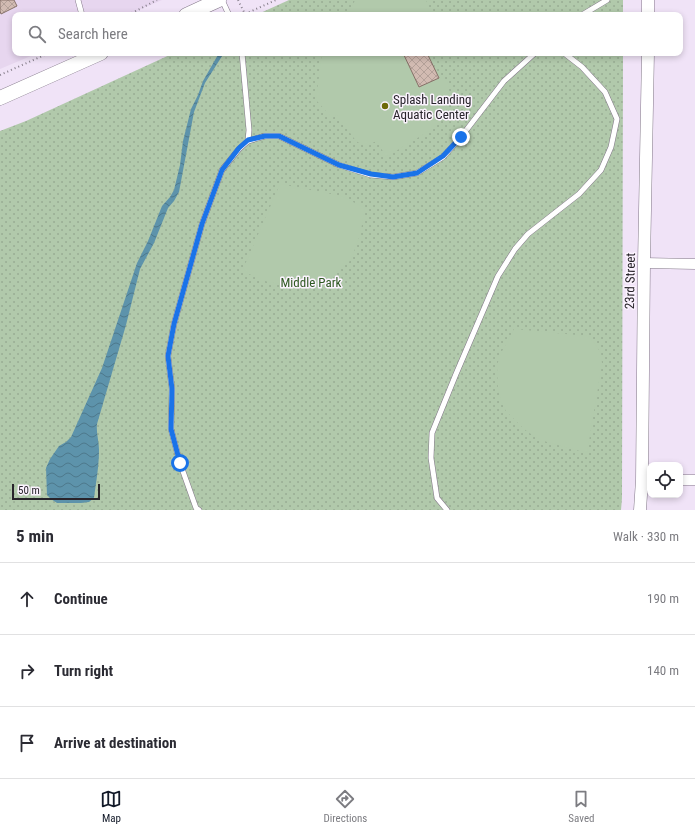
<!DOCTYPE html>
<meta charset="utf-8">
<style>
body{margin:0;font-family:"Roboto Condensed",sans-serif;background:#f2f2f3;color:#2b2b33}
.controls{position:absolute;right:12px;bottom:12px;display:grid;overflow:hidden;border-radius:8px;box-shadow:0 2px 6px #0003}
.controls button{width:36px;height:36px;display:grid;place-items:center;padding:0;border:0;border-bottom:1px solid #e1e1e2;background:#fff;color:#2b2b33;font:20px sans-serif}
.scale{position:absolute;left:12px;bottom:10px;width:88px;box-sizing:border-box;padding-left:4px;border:2px solid #28242b;border-top:0;font-size:11px;line-height:14px;white-space:nowrap;color:#28242b;-webkit-text-stroke:3px #fbf3fe;paint-order:stroke}
.stop{position:absolute;width:12px;height:12px;margin:-9px;border:3px solid #1a73e8;border-radius:50%;background:#fff}
.stop.end{background:#1a73e8;border-color:#fff;box-shadow:0 1px 4px #0008}
.list{margin:0;padding:0;list-style:none}
h2{display:flex;justify-content:space-between;align-items:center;height:52px;margin:0;padding:0 16px;font-size:17px}
h2 small{font-size:13px;font-weight:400;color:#7c7c81}
.list li{display:grid;grid-template-columns:26px 1fr auto;gap:12px;align-items:center;box-sizing:border-box;height:72px;padding:0 16px;border-top:1px solid #e1e1e2}
.list b{display:block;font-size:15px;white-space:nowrap}
.list em{font-size:13px;font-style:normal;color:#7c7c81}
.icon{flex:none;width:22px;height:22px;fill:none;stroke:currentColor;stroke-width:2;stroke-linecap:round;stroke-linejoin:round}
.map{position:relative;flex:none;width:695px;height:510px;overflow:hidden}
.search{position:absolute;background:#fff;box-shadow:0 2px 6px #0003;left:12px;right:12px;top:12px;height:44px;display:flex;align-items:center;gap:10px;box-sizing:border-box;padding:0 14px;border-radius:8px;color:#7c7c81;font-size:15px}
.sheet{height:268px;background:#fff}
nav{display:flex;justify-content:space-around;align-items:center;box-sizing:border-box;height:56px;border-top:1px solid #e1e1e2;background:#fff;font-size:11px;color:#7c7c81}
nav a{display:grid;justify-items:center;gap:2px}
nav .on{color:#111827}
.map>svg:first-child{display:block}
.built{fill:#e7d6ef}
.green{fill:url(#green-dots)}
.pitch{fill:#b1c9ab}
.water{fill:url(#water-waves)}
.building{fill:url(#building-cross-hatch);stroke:#867168}
.lines{fill:none;stroke-linecap:round;stroke-linejoin:round}
.service-casing{stroke:#827788;stroke-width:6}
.minor-casing{stroke:#827788;stroke-width:11}
.tertiary-casing{stroke:#827788;stroke-width:13}
.secondary-casing{stroke:#827788;stroke-width:15}
.path{stroke:#88808d;stroke-width:2;stroke-dasharray:1 3;stroke-linecap:butt}
.service{stroke:#fff;stroke-width:5}
.minor{stroke:#fff;stroke-width:10}
.tertiary{stroke:#fff;stroke-width:12}
.secondary{stroke:#fff;stroke-width:14}
.route{stroke:#1a73e8;stroke-width:5}
.poi-dot{fill:#6c6a06;stroke:#fbf3fe;stroke-width:1.5}
.labels{text-anchor:middle;dominant-baseline:central;stroke-width:3;stroke-linejoin:round;paint-order:stroke}
.poi-label{font-size:13px;fill:#28242b;stroke:#fbf3fe;text-anchor:start}
.street-label{font-size:13px;fill:#28242b;stroke:#fbf3fe}
.park-label{font-size:13px;fill:#2e5921;stroke:#fbf3fe}
</style>
<div class="map">
<svg width="695" height="510" viewBox="0 0 695 510">
<defs>
<pattern id="green-dots" width="8" height="8" patternUnits="userSpaceOnUse"><rect width="8" height="8" fill="#b1c9ab"/><path d="M2 2h.1M6 6h.1" fill="none" stroke="#98ac93" stroke-width="1.8" stroke-linecap="round"/></pattern>
<pattern id="water-waves" width="16" height="10" patternUnits="userSpaceOnUse"><rect width="16" height="10" fill="#5d93ab"/><path d="M0 5q4-4 8 0t8 0" fill="none" stroke="#4d788b"/></pattern>
<pattern id="building-cross-hatch" width="8" height="8" patternUnits="userSpaceOnUse"><rect width="8" height="8" fill="#d2bbb2"/><path d="M0 0l8 8M0 8l8-8" fill="none" stroke="#b4a199"/></pattern>
</defs>
<rect width="100%" height="100%" fill="#f0e3f7"/>
<polygon class="built" points="0,0 162,0 127,15 15,15 15,53 38,53 0,69"/>
<g class="green">
<polygon points="289,0 623,0 623,15 256,15"/>
<polygon points="174,53 623,53 622,498 621,510 0,510 0,131 26,121"/>
</g>
<g class="pitch">
<polygon points="355,0 426,0 432,15 348,15"/>
<polygon points="322,53 427,53 439,78 447,82 449,90 450,99 446,112 434,128 386,157 377,141 364,146 356,141 337,115 332,118 316,100"/>
<polygon points="280,184 341,196 365,208 360,235 351,260 327,280 292,286 268,282 249,274 243,269"/>
<polygon points="514,329 587,336 593,341 601,353 602,364 587,453 547,442 535,437 524,429 506,411 501,402 498,388 497,365 501,353"/>
</g>
<path class="water" d="M219 53H224L205 83 194 112 179 192 174 201 168 208 154 243 140 269 126 325 97 424C96 433 99 441 99 450 99 466 96 483 94 498L89 502 81 503H57L51 499 47 495 46 468 50 459 59 446 66 442 71 437 102 368 137 263 148 241 162 206 170 197 174 190 180 165 183 141 191 109 198 95 203 81Z"/>
<g class="building">
<polygon points="0,0 14,0 17,6 1,14 0,11"/>
<polygon points="403,53 427,53 439,78 419,87"/>
</g>
<g class="lines">
<defs>
<g id="service">
<polyline points="78,0 82,15"/>
<polyline points="222,0 229,15"/>
<polyline points="582,15 607,0"/>
<polyline points="242,53 249,130 248,141"/>
<polyline points="199,510 196,508 180,463 171,429 172,389 168,356 174,324 202,224 222,170 239,149 248,141 265,136 279,136 339,165 371,175 393,177 417,173 443,157 461,137 504,81 535,53"/>
<polyline points="447,510 437,498 431,458 432,433 456,374 498,276 515,249 528,234 579,194 601,170 611,147 617,119 605,92 582,67 564,53"/>
</g>
<g id="minor">
<polyline points="644,263 695,264"/>
<polyline points="680,480 695,480"/>
</g>
<g id="tertiary">
<polyline points="648,15 648,0"/>
<polyline points="640,510 642,480 644,263 648,53"/>
</g>
<g id="secondary">
<polyline points="186,15 219,0"/>
<polyline points="0,98 101,53"/>
</g>
</defs>
<use href="#service" class="service-casing"/>
<use href="#minor" class="minor-casing"/>
<use href="#tertiary" class="tertiary-casing"/>
<use href="#secondary" class="secondary-casing"/>
<g class="path">
<polyline points="238,0 245,14 276,0"/>
<polyline points="128,15 157,0"/>
<polyline points="0,75 49,53"/>
</g>
<use href="#service" class="service"/>
<use href="#minor" class="minor"/>
<use href="#tertiary" class="tertiary"/>
<use href="#secondary" class="secondary"/>
</g>
<g class="lines">
<polyline class="route" points="180,463 171,429 172,389 168,356 174,324 202,224 222,170 239,148 248,140 265,136 279,136 339,165 371,174 393,177 417,173 443,156 461,137"/>
</g>
<circle class="poi-dot" cx="385" cy="106" r="4"/>
<g class="labels">
<g class="poi-label">
<text x="393" y="99">Splash Landing<tspan x="393" dy="15">Aquatic Center</tspan></text>
</g>
<g class="street-label">
<text transform="translate(630 281) rotate(-89)">23rd Street</text>
</g>
<g class="park-label">
<text x="311" y="282">Middle Park</text>
</g>
</g>
</svg>
<div class="controls">
<button><svg class="icon" aria-label="locate" viewBox="0 0 24 24"><circle cx="12" cy="12" r="6"/><path d="M12 2v4M12 18v4M2 12h4M18 12h4"/></svg></button>
</div>
<div class="scale">50 m</div>
<div class="stop" style="left:180px;top:463px"></div>
<div class="stop end" style="left:461px;top:137px"></div>
<div class="search"><svg class="icon" aria-label="search" viewBox="0 0 24 24"><circle cx="10" cy="10" r="6"/><path d="M15 15l6 6"/></svg>Search here</div>
</div>
<section class="sheet">
<h2>5 min<small>Walk · 330 m</small></h2>
<ul class="list">
<li><svg class="icon" aria-label="ahead" viewBox="0 0 24 24"><path d="M12 20V5M6 11l6-6 6 6"/></svg><div><b>Continue</b></div><em>190 m</em></li>
<li><svg class="icon" aria-label="right" viewBox="0 0 24 24"><path d="M7 20v-9h11M14 6l5 5-5 5"/></svg><div><b>Turn right</b></div><em>140 m</em></li>
<li><svg class="icon" aria-label="arrive" viewBox="0 0 24 24"><path d="M6 21V4h12l-3 4 3 4H6"/></svg><div><b>Arrive at destination</b></div></li>
</ul>
</section>
<nav>
<a class="on"><svg class="icon" aria-label="map" viewBox="0 0 24 24"><path d="M3 6l6-2 6 2 6-2v14l-6 2-6-2-6 2zM9 4v14M15 6v14"/></svg>Map</a>
<a><svg class="icon" aria-label="directions" viewBox="0 0 24 24"><path d="M12 3l9 9-9 9-9-9zM9 14v-3h6M13 9l2 2-2 2"/></svg>Directions</a>
<a><svg class="icon" aria-label="saved" viewBox="0 0 24 24"><path d="M7 4h10v16l-5-4-5 4z"/></svg>Saved</a>
</nav>
